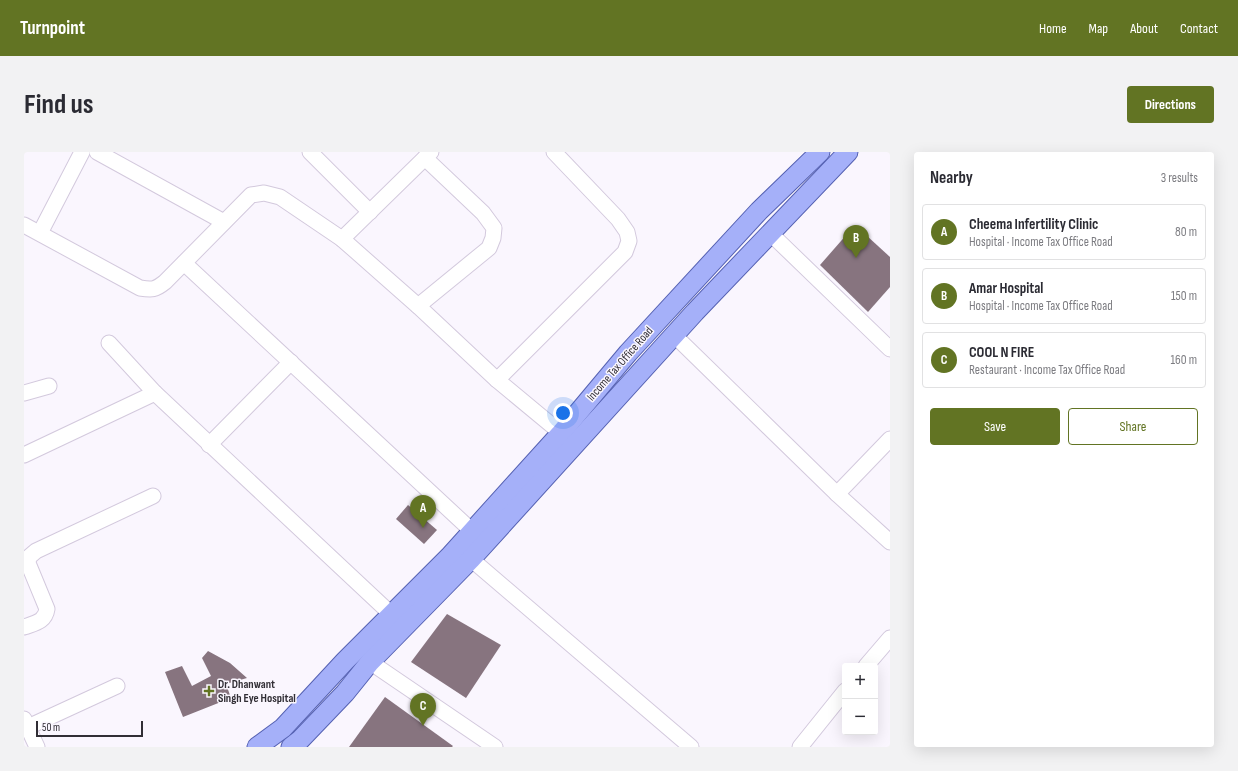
<!DOCTYPE html>
<meta charset="utf-8">
<style>
body{margin:0;font-family:"Sofia Sans Condensed",sans-serif;background:#f2f2f3;color:#2b2b33}
.controls{position:absolute;right:12px;bottom:12px;display:grid;overflow:hidden;border-radius:4px;box-shadow:0 4px 16px #0002}
.controls button{width:36px;height:36px;display:grid;place-items:center;padding:0;border:0;border-bottom:1px solid #e1e1e2;background:#fff;color:#2b2b33;font:20px sans-serif}
.scale{position:absolute;left:12px;bottom:10px;width:107px;box-sizing:border-box;padding-left:4px;border:2px solid #312e35;border-top:0;font-size:11px;line-height:14px;white-space:nowrap;color:#312e35;-webkit-text-stroke:3px #faf6fe;paint-order:stroke}
.you{position:absolute;left:539px;top:261px;width:14px;height:14px;margin:-10px;border:3px solid #fff;border-radius:50%;background:#1a73e8;box-shadow:0 0 0 6px #1a73e833}
.badge{display:grid;place-items:center;width:26px;height:26px;border-radius:50%;background:#627423;color:#fff;font-size:13px;font-weight:700}
.pin{position:absolute;translate:-50% -33px;filter:drop-shadow(0 1px 2px #0008)}
.pin::after{content:'';position:absolute;top:21px;width:14px;height:12px;background:inherit;clip-path:polygon(0 0,100% 0,50% 100%)}
.list{margin:0;padding:0;list-style:none}
h2{display:flex;justify-content:space-between;align-items:center;height:52px;margin:0;padding:0 16px;font-size:17px}
h2 small{font-size:13px;font-weight:400;color:#7c7c81}
.list li{display:grid;grid-template-columns:26px 1fr auto;gap:12px;align-items:center;box-sizing:border-box;height:56px;margin:0 8px 8px;padding:0 8px;border:1px solid #e1e1e2;border-radius:4px}
.list b{display:block;font-size:15px;white-space:nowrap}
.list p{margin:0;font-size:13px;white-space:nowrap;color:#7c7c81}
.list em{font-size:13px;font-style:normal;color:#7c7c81}
.actions{display:flex;gap:8px;padding:12px 16px}
.actions a{flex:1;padding:9px 0;border:1px solid #627423;border-radius:4px;text-align:center;font-size:14px;color:#627423}
.actions .main{background:#627423;color:#fff}
.map{position:relative;flex:none;width:866px;height:595px;overflow:hidden;border-radius:4px}
header{display:flex;align-items:center;gap:24px;box-sizing:border-box;height:56px;padding:0 20px;background:#627423;color:#fff}
header strong{font-size:19px}
nav{display:flex;gap:22px;margin-inline-start:auto;font-size:14px}
.intro{display:flex;align-items:center;justify-content:space-between;box-sizing:border-box;height:96px;padding:0 24px}
h1{margin:0;font-size:28px}
.button{padding:10px 18px;border-radius:4px;background:#627423;color:#fff;font-size:14px;font-weight:700}
main{display:flex;gap:24px;padding:0 24px}
aside{flex:1;background:#fff;border-radius:4px;box-shadow:0 4px 16px #0002}
.map>svg:first-child{display:block}
.building{fill:#87747f}
.lines{fill:none;stroke-linecap:round;stroke-linejoin:round}
.minor-casing{stroke:#d3c9dd;stroke-width:17}
.major-casing{stroke:#5561b2;stroke-width:21}
.minor{stroke:#fff;stroke-width:15}
.major{stroke:#a5b0f9;stroke-width:19}
.poi-dot{fill:#627423;stroke:#faf6fe;stroke-width:1.5}
.labels{text-anchor:middle;dominant-baseline:central;stroke-width:3;stroke-linejoin:round;paint-order:stroke}
.street-label{font-size:12px;fill:#312e35;stroke:#faf6fe}
.poi-label{font-size:12px;font-weight:bold;fill:#312e35;stroke:#faf6fe;text-anchor:start}
</style>
<header>
<strong>Turnpoint</strong>
<nav><a>Home</a><a>Map</a><a>About</a><a>Contact</a></nav>
</header>
<div class="intro"><h1>Find us</h1><a class="button">Directions</a></div>
<main>
<div class="map">
<svg width="866" height="595" viewBox="0 0 866 595">
<rect width="100%" height="100%" fill="#faf6fe"/>
<g class="building">
<polygon points="831,73 866,105 866,135 844,160 796,113"/>
<polygon points="384,353 413,378 400,392 372,367"/>
<polygon points="423,462 477,493 442,546 387,510"/>
<polygon points="184,499 206,511 223,526 202,532 207,546 159,565 141,520 158,514 168,534 187,524 178,506"/>
<polygon points="361,545 429,594 428,595 325,595"/>
</g>
<g class="lines">
<defs>
<g id="minor">
<polyline points="73,0 200,70"/>
<polyline points="286,0 346,60"/>
<path d="M0 73 116 136C128 138 131 138 141 130L227 43 240 41 256 45 318 87 394 154 473 228 537 281"/>
<polyline points="16,81 58,0"/>
<polyline points="747,82 866,197"/>
<polyline points="318,87 407,0"/>
<polyline points="160,111 448,379"/>
<polyline points="394,154 465,96 469,86 470,76 459,61 401,6"/>
<polyline points="651,184 813,342 866,287"/>
<polyline points="85,191 131,241 367,462"/>
<polyline points="473,228 601,100 605,89 603,80 594,67 530,0"/>
<polyline points="0,241 25,234"/>
<polyline points="185,293 267,210"/>
<polyline points="0,303 131,241"/>
<polyline points="813,342 866,390"/>
<polyline points="447,407 667,595"/>
<path d="M0 475C11 471 21 470 23 457L4 411 5 405 12 399 129 344"/>
<polyline points="346,510 471,595"/>
<polyline points="842,514 866,486"/>
<polyline points="0,567 13,595"/>
<polyline points="4,575 93,534"/>
<polyline points="776,595 821,539"/>
</g>
<g id="major">
<polyline points="233,595 259,576 321,509 425,405 537,281 604,201 735,59 796,0"/>
<polyline points="267,595 276,588 321,541 346,510 447,407 671,160 824,0"/>
</g>
</defs>
<use href="#minor" class="minor-casing"/>
<use href="#major" class="major-casing"/>
<use href="#minor" class="minor"/>
<use href="#major" class="major"/>
</g>
<path class="poi-dot" d="M183 533h4v4h4v4h-4v4h-4v-4h-4v-4h4z"/>
<g class="labels">
<g class="street-label">
<text transform="translate(596 212) rotate(-49)">Income Tax Office Road</text>
</g>
<g class="poi-label">
<text x="194" y="532">Dr. Dhanwant<tspan x="194" dy="14">Singh Eye Hospital</tspan></text>
</g>
</g>
</svg>
<div class="controls">
<button>+</button>
<button>−</button>
</div>
<div class="scale">50 m</div>
<div class="you"></div>
<div class="pin badge" style="left:399px;top:376px">A</div>
<div class="pin badge" style="left:832px;top:106px">B</div>
<div class="pin badge" style="left:399px;top:574px">C</div>
</div>
<aside>
<h2>Nearby<small>3 results</small></h2>
<ul class="list">
<li><span class="badge">A</span><div><b>Cheema Infertility Clinic</b><p>Hospital · Income Tax Office Road</p></div><em>80 m</em></li>
<li><span class="badge">B</span><div><b>Amar Hospital</b><p>Hospital · Income Tax Office Road</p></div><em>150 m</em></li>
<li><span class="badge">C</span><div><b>COOL N FIRE</b><p>Restaurant · Income Tax Office Road</p></div><em>160 m</em></li>
</ul>
<div class="actions"><a class="main">Save</a><a>Share</a></div>
</aside>
</main>
